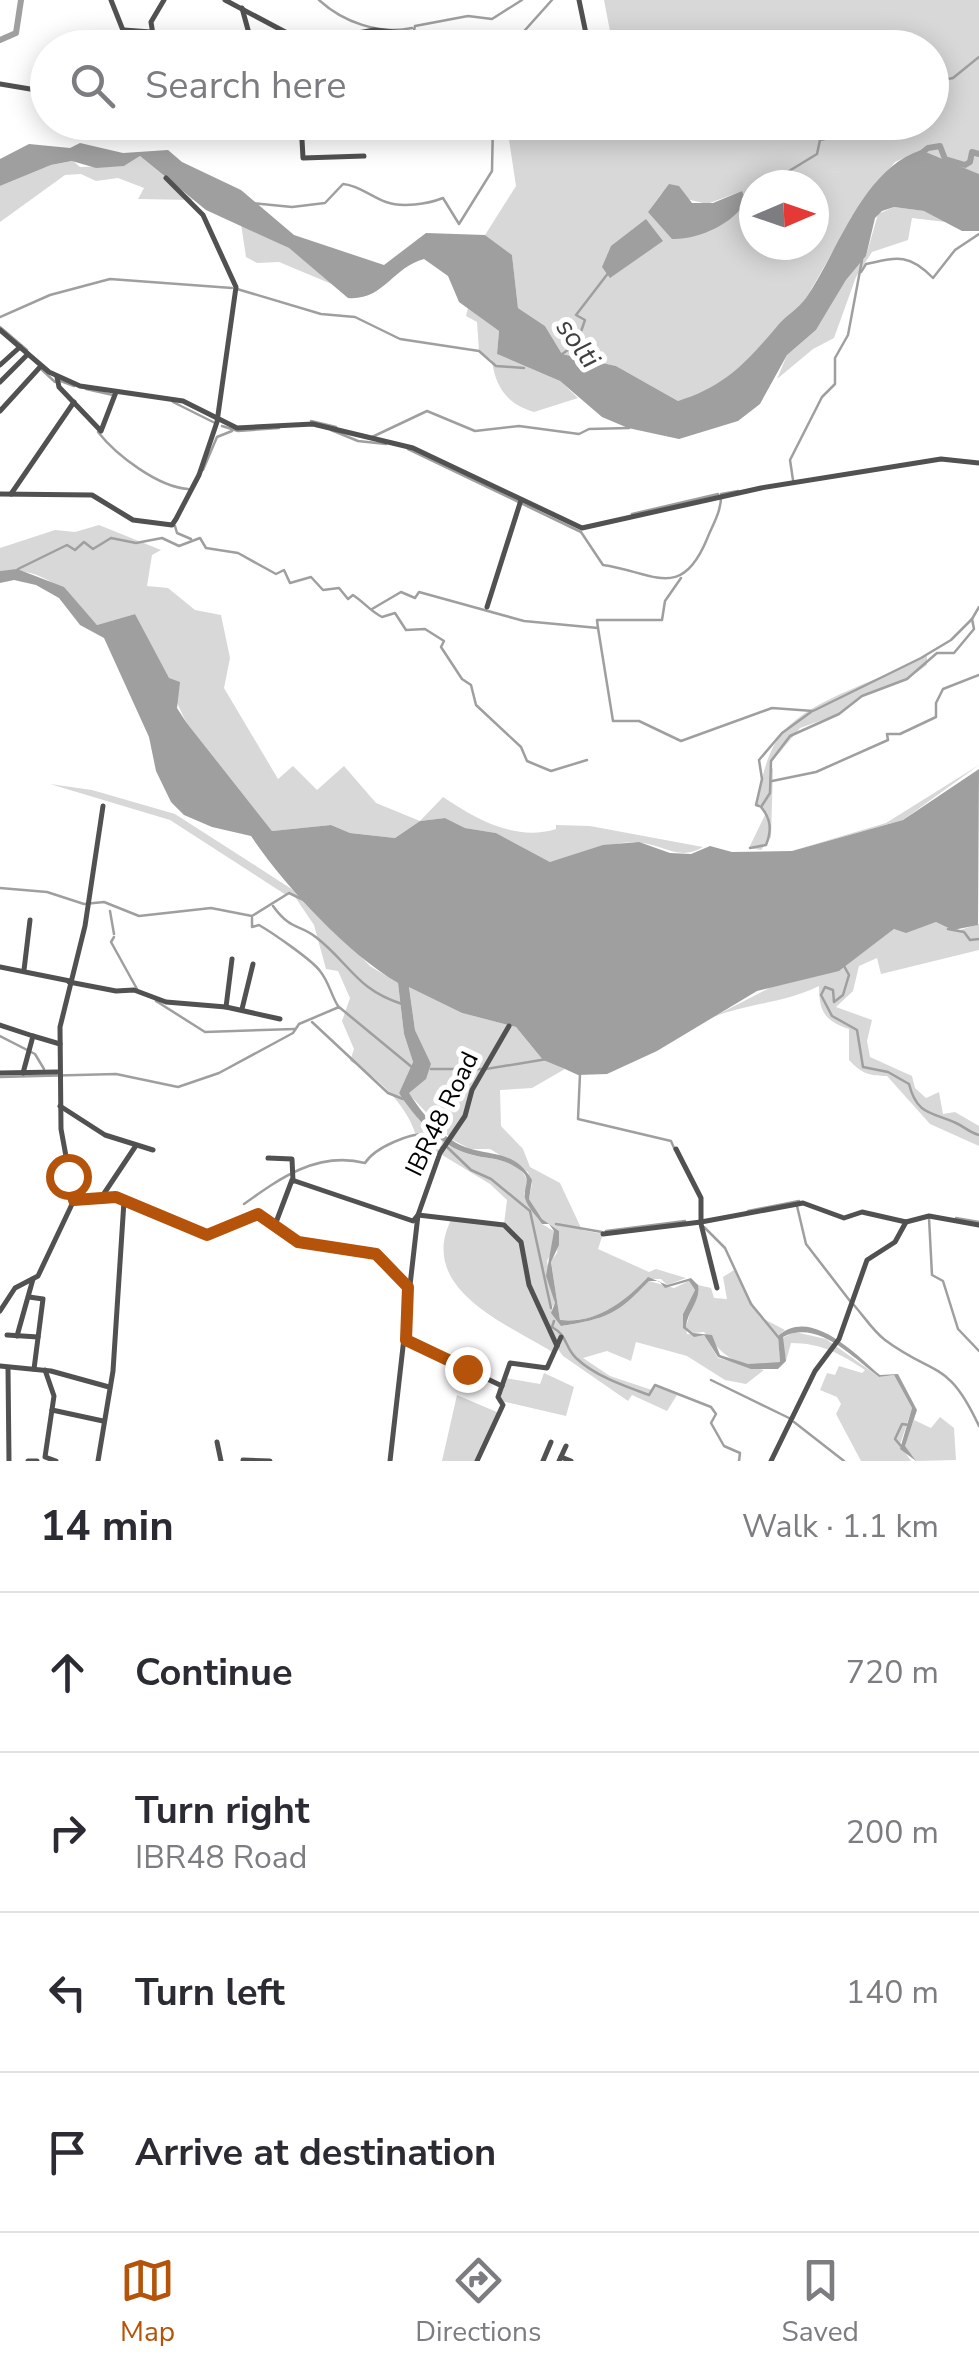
<!DOCTYPE html>
<meta charset="utf-8">
<style>
body{margin:0;font-family:"Nunito Sans",sans-serif;background:#f2f2f3;color:#2b2b33}
.compass{position:absolute;left:739px;top:170px;width:90px;height:90px;border-radius:50%;background:#fff;box-shadow:0 5px 25px #0003;rotate:88deg}
.stop{position:absolute;width:30px;height:30px;margin:-22px;border:8px solid #b45309;border-radius:50%;background:#fff}
.stop.end{background:#b45309;border-color:#fff;box-shadow:0 2px 10px #0008}
.list{margin:0;padding:0;list-style:none}
h2{display:flex;justify-content:space-between;align-items:center;height:130px;margin:0;padding:0 40px;font-size:42px}
h2 small{font-size:32px;font-weight:400;color:#7c7c81}
.list li{display:grid;grid-template-columns:65px 1fr auto;gap:30px;align-items:center;box-sizing:border-box;height:160px;padding:0 40px;border-top:2px solid #e1e1e2}
.list b{display:block;font-size:38px;white-space:nowrap}
.list p{margin:0;font-size:32px;white-space:nowrap;color:#7c7c81}
.list em{font-size:32px;font-style:normal;color:#7c7c81}
.icon{flex:none;width:55px;height:55px;fill:none;stroke:currentColor;stroke-width:2;stroke-linecap:round;stroke-linejoin:round}
.map{position:relative;flex:none;width:979px;height:1461px;overflow:hidden}
.search{position:absolute;background:#fff;box-shadow:0 5px 25px #0003;left:30px;right:30px;top:30px;height:110px;display:flex;align-items:center;gap:25px;box-sizing:border-box;padding:0 35px;border-radius:55px;color:#7c7c81;font-size:38px}
.sheet{height:770px;background:#fff}
nav{display:flex;justify-content:space-around;align-items:center;box-sizing:border-box;height:140px;border-top:2px solid #e1e1e2;background:#fff;font-size:28px;color:#7c7c81}
nav a{display:grid;justify-items:center;gap:5px}
nav .on{color:#b45309}
.map>svg:first-child{display:block}
.green{fill:#d8d8d8;fill-rule:evenodd}
.water{fill:#9f9f9f}
.lines{fill:none;stroke-linecap:round;stroke-linejoin:round}
.stream{stroke:#9f9f9f;stroke-width:2.5}
.river{stroke:#9f9f9f;stroke-width:6}
.street{stroke:#515151;stroke-width:5}
.route{stroke:#b45309;stroke-width:12}
.labels{text-anchor:middle;dominant-baseline:central;stroke-width:10;stroke-linejoin:round;paint-order:stroke}
.street-label{font-size:25px;fill:#000;stroke:#fff}
.water-label{font-size:28px;font-style:italic;fill:#404040;stroke:#fff}
</style>
<div class="map">
<svg width="979" height="1461" viewBox="0 0 979 1461">
<rect width="100%" height="100%" fill="#fff"/>
<g class="green">
<path d="M604 0H979V174L921 150 895 162 857 209 804 302 753 357 711 392 678 401 616 366 562 354 545 326 518 308 512 255 485 235 516 186 508 133 519 123 932 122V48L613 47ZM754 185H814V245H754ZM742 191 743 207 708 231 648 212 662 193 707 204Z"/>
<polygon points="140,156 193,200 138,199 144,188 118,178 96,181 81,174 65,175 0,222 0,186 51,165 73,161 80,167 124,166"/>
<polygon points="894,207 924,211 954,223 912,218 908,240 872,252 856,277 834,338 813,349 777,379 787,355 816,330 846,280 866,256 878,214"/>
<polygon points="241,224 289,248 334,285 279,262 257,263 246,257"/>
<path d="M468 308 499 331 497 354 560 381 578 398 534 412C508 405 495 387 492 360L479 351 477 322 466 316Z"/>
<path d="M99 525 161 550 152 555 147 586 168 588 195 610 221 615 230 658 224 688 278 779 293 766 317 790 344 766 376 803 420 821 443 797C476 819 516 842 556 829V825L590 826 703 847C680 861 666 846 642 843 610 838 581 860 550 862L496 833 465 828 445 818 420 821 395 838 350 833 331 825 272 831 186 722 135 614 97 625C70 594 45 566 0 571V548L55 530 75 532Z"/>
<path d="M927 655V665L907 679 862 696 839 714 800 728 770 764 773 769 771 837 761 850 749 848 766 813 756 804C762 780 766 752 783 732 814 696 885 680 927 655Z"/>
<polygon points="979,765 903,820 788,852 886,823"/>
<path d="M50 784 92 790 175 814 304 897 370 966 398 983 404 1034 413 1062 399 1093C419 1113 437 1140 463 1152 484 1162 520 1153 528 1184L524 1194 542 1224 554 1231 556 1244 547 1261 555 1304 551 1308 562 1326C605 1319 618 1314 649 1281L674 1288 689 1281 695 1290 683 1314 687 1334 704 1335 718 1358 764 1370 746 1384 725 1380 687 1356 636 1342 631 1361 607 1351 583 1358 610 1376 652 1390 655 1385 677 1395 667 1411 632 1395 628 1401 563 1356 557 1348 554 1353C507 1324 417 1289 451 1220L504 1224 507 1200 490 1184 429 1147V1134L415 1133C407 1105 375 1075 350 1061L354 1049 342 1021 350 998 338 971 326 969 314 925 293 894 286 895 170 820Z"/>
<path d="M936 922 960 930 979 924V950L881 974 877 958 859 966 853 991 836 1007 872 1020 867 1041 870 1057 912 1076 915 1088 926 1098 939 1092 943 1114 955 1112 979 1126V1146L930 1124 887 1076C869 1076 861 1073 849 1060V1029C825 1021 819 1012 819 986 785 1003 749 1003 713 1017L783 981 840 970 894 929 906 932Z"/>
<path d="M409 986 462 1013 516 1027 543 1060 565 1069 532 1088 500 1090 501 1126 523 1149 530 1167 560 1183 582 1230 603 1234 598 1249 649 1272 656 1269 686 1278 667 1285 661 1279H646C628 1306 592 1323 560 1320L551 1261 557 1253 559 1231 542 1219 529 1199 532 1184 528 1172 490 1149H470L451 1139 408 1093 431 1065 415 1030Z"/>
<path d="M734 1270 760 1317 785 1330 778 1336 780 1362C739 1369 729 1362 704 1332L693 1333 686 1327 698 1285 711 1288 714 1298 727 1299 723 1277Z"/>
<path d="M795 1332 826 1339 879 1377 894 1375 912 1408 900 1445 911 1461H861L836 1414 841 1404 837 1397 820 1390 827 1373 835 1375 839 1366 862 1373 865 1370C841 1354 821 1343 791 1343L786 1361 782 1338Z"/>
<polygon points="544,1373 574,1387 566,1416 501,1401 498,1397 505,1378 540,1384"/>
<polygon points="457,1395 499,1413 477,1461 442,1461"/>
<polygon points="940,1417 954,1428 956,1460 916,1461 904,1447 914,1420 931,1428"/>
</g>
<g class="water">
<path d="M80 143 123 153 168 150 182 162 241 190 294 235 384 265 426 233 485 235 512 255 518 308 545 326 562 354 616 366 678 401C725 387 748 361 779 324 787 315 799 308 806 298 839 250 862 170 921 150L979 174V231H962L924 211 894 207 882 211 875 218 866 256 846 280 816 330 787 355 760 404 738 421 679 439 628 428 602 417 560 381 497 354 499 331 459 302 448 276 424 259C393 267 383 301 348 298L289 248 206 210 140 156 124 166 96 168 72 161 51 165 0 186V159L29 144 70 148Z"/>
<path d="M669 184 679 186 692 203H713L742 191 746 201C734 224 697 240 672 239L648 212Z"/>
<polygon points="646,219 663,241 610,278 602,267 611,246"/>
<path d="M17 569 64 587 97 625 135 614 169 678 180 682 177 708 186 722 272 831 331 825 350 833 395 838 420 821 445 818 465 828 496 833 550 862 603 845 639 842 670 853 691 854 710 846 732 852 792 851 903 820 979 769 978 925 953 930 936 922 906 933 894 929 839 971 757 991 657 1051 607 1074 578 1075 565 1069 543 1060 516 1027 462 1013 409 987 415 1030 431 1064 426 1079 409 1093C423 1114 440 1137 465 1147 491 1157 514 1149 532 1180L529 1199 542 1219 559 1231V1245L551 1262 560 1320C596 1324 625 1302 648 1277L667 1285 691 1278 698 1285C701 1301 687 1311 686 1327L693 1333 712 1335 720 1355 748 1364 780 1362 778 1336C811 1306 856 1355 880 1375L898 1374 917 1410 905 1446 916 1461 900 1449 912 1408 894 1375 879 1377C853 1358 818 1319 783 1337L786 1361 778 1369H751L718 1357 704 1335 694 1337 683 1328V1314L695 1290 689 1281 665 1288 659 1281H649C618 1314 606 1319 561 1326L551 1313 555 1303 546 1276 554 1231 549 1224H542C537 1216 527 1207 525 1198 523 1186 533 1179 520 1170 501 1156 489 1160 469 1154 441 1146 414 1117 399 1093L413 1062 404 1034 398 983C347 953 284 885 251 836L212 827 184 815 171 802 156 771 149 737 104 638 80 625 59 598 36 585 14 580 0 583V571Z"/>
</g>
<g class="lines">
<g class="stream">
<path d="M319 0C343 22 379 35 412 28"/>
<polyline points="410,48 415,26 468,16 492,19 522,0"/>
<polyline points="509,48 552,0"/>
<polyline points="932,82 953,78 979,57"/>
<polyline points="271,122 273,122"/>
<polyline points="766,185 817,154 820,140 837,136 850,122"/>
<path d="M251 203 292 207 325 203 343 184C358 185 372 197 386 202 402 208 428 204 443 198L459 224 492 171 493 122"/>
<polyline points="744,204 754,202"/>
<path d="M861 272 866 264C897 257 909 253 933 278L955 250 979 234"/>
<polyline points="237,289 321,314 355,317 400,339 479,351 496,366 524,368"/>
<polyline points="0,317 50,295 110,279 232,288"/>
<polyline points="0,327 27,350"/>
<polyline points="561,355 577,343 585,320 576,315 609,272"/>
<polyline points="40,368 55,382"/>
<polyline points="58,380 74,386"/>
<polyline points="86,389 113,395"/>
<polyline points="173,402 215,423"/>
<polyline points="311,421 336,427"/>
<polyline points="222,426 238,431 279,428"/>
<polyline points="331,430 358,441 386,444"/>
<path d="M98 432C116 455 158 487 188 489"/>
<polyline points="372,437 427,411 475,431 519,426 579,434 589,429 629,428"/>
<path d="M408 449 581 532 603 565C653 572 681 602 707 539 713 524 722 510 721 494L738 491"/>
<polyline points="203,470 217,437 232,431"/>
<polyline points="793,480 790,460 822,397 835,384 835,358 848,335 862,260"/>
<polyline points="632,514 718,494"/>
<polyline points="175,526 177,533 191,539"/>
<path d="M18 569 67 545 75 550 84 542 93 549 111 538 136 543 162 538 179 546 200 538 206 548 238 553 276 574 284 570 290 583 311 577 323 590 339 588 348 599 353 595C365 603 370 611 382 617L395 613 406 630 425 629 444 641 441 647 462 679 471 685 476 705 521 747 527 761 551 771 587 760"/>
<polyline points="372,609 401,592 415,598 419,592 524,621 598,628 597,620 662,620 665,601 681,578"/>
<polyline points="598,628 613,721 639,721 681,741 772,708 813,711 921,658 951,640 972,619"/>
<polyline points="772,781 816,772 888,740 887,734 900,734 936,717 936,703 943,689 979,675"/>
<polyline points="759,806 756,805 762,779 759,760 782,733 811,712"/>
<path d="M750 848 766 845C772 830 771 819 761 807L770 793 771 761 790 736 839 714 862 696 907 679 937 653H954L974 629 972 619 979 607"/>
<polyline points="0,888 47,892 84,904 104,902 139,916 211,908 252,916 289,893 310,903"/>
<path d="M273 906C291 931 300 924 317 938 350 964 357 990 402 1004"/>
<polyline points="110,911 114,934"/>
<path d="M252 918V927L259 925C271 932 311 959 320 971 329 982 331 995 338 1006"/>
<polyline points="948,929 964,932 970,940 979,939"/>
<polyline points="114,937 111,942 137,989"/>
<path d="M844 966 849 975 843 995 834 1002 833 990 825 987 821 995 832 1016 857 1030 863 1067 888 1072 909 1084C917 1116 933 1112 956 1123 965 1127 968 1132 979 1135"/>
<polyline points="156,1001 205,1032 295,1029"/>
<polyline points="312,1022 388,1093 403,1099"/>
<polyline points="0,1036 35,1054 44,1069"/>
<polyline points="431,1069 486,1069 547,1059"/>
<polyline points="580,1074 578,1119 671,1141 675,1150"/>
<polyline points="0,1077 116,1074 178,1087 219,1073 293,1033 299,1024 339,1007 413,1068"/>
<polyline points="447,1147 471,1170 491,1179 530,1211 551,1308"/>
<path d="M244 1204C280 1178 318 1151 365 1163 375 1147 412 1132 429 1134L441 1147"/>
<polyline points="797,1206 806,1244 850,1301"/>
<polyline points="748,1211 799,1201"/>
<polyline points="929,1218 932,1275 943,1281 958,1329 979,1351"/>
<polyline points="956,1218 979,1222"/>
<polyline points="556,1224 602,1232"/>
<polyline points="704,1227 725,1248 751,1304 779,1338"/>
<polyline points="606,1231 685,1221"/>
<path d="M853 1304C863 1315 873 1331 885 1340 935 1377 948 1359 979 1426"/>
<path d="M554 1321 552 1327C568 1336 564 1346 576 1358 595 1376 624 1386 649 1395L655 1385 711 1407 716 1414 711 1423 724 1446 740 1453 739 1461"/>
<polyline points="711,1380 789,1418"/>
<polyline points="794,1422 844,1461"/>
<polyline points="901,1446 895,1439 902,1424 909,1425"/>
</g>
<g class="river">
<polyline points="0,40 16,33 21,0"/>
<polyline points="919,155 928,148 940,146 945,159 965,165 970,162 972,152 979,154"/>
</g>
<g class="street">
<polyline points="111,0 130,48"/>
<polyline points="225,0 306,43 374,30 414,34 431,48"/>
<polyline points="579,0 589,48"/>
<polyline points="242,8 253,48"/>
<polyline points="124,30 151,32"/>
<polyline points="155,48 151,22 164,0"/>
<polyline points="282,48 304,44"/>
<polyline points="0,84 48,92"/>
<polyline points="301,122 303,158 364,156"/>
<polyline points="172,128 176,122"/>
<polyline points="0,330 49,372 80,386 183,401 237,428 313,424 413,448 582,528 761,488 941,459 979,463"/>
<polyline points="0,365 20,347"/>
<polyline points="57,377 59,387 101,431 116,392"/>
<polyline points="0,382 28,354"/>
<polyline points="0,411 41,366"/>
<polyline points="0,494 92,495 133,520 172,525 176,519 199,475 217,422 236,287 203,215 166,178"/>
<polyline points="11,494 74,402"/>
<polyline points="487,607 521,500"/>
<polyline points="0,967 70,981"/>
<polyline points="24,970 30,920"/>
<polyline points="69,982 116,991 134,990 166,1002 226,1007 280,1019"/>
<polyline points="226,1007 232,959"/>
<polyline points="242,1009 253,964"/>
<polyline points="0,1025 33,1036 23,1073"/>
<polyline points="33,1036 60,1044"/>
<polyline points="0,1073 57,1072"/>
<polyline points="60,1106 105,1135 153,1150"/>
<polyline points="676,1149 701,1198 701,1224 717,1288"/>
<polyline points="268,1158 292,1159 293,1181"/>
<polyline points="101,1198 135,1147"/>
<polyline points="74,1200 61,1129 60,1027 85,926 103,806"/>
<polyline points="275,1225 292,1180 413,1221 418,1215 504,1225 521,1242 529,1285 557,1346"/>
<polyline points="603,1234 701,1222 803,1203 844,1218 862,1212 906,1222 929,1216 979,1225"/>
<polyline points="29,1297 43,1299 34,1369"/>
<polyline points="0,1311 15,1288 38,1276 74,1200 116,1197 207,1235 258,1213 298,1242 376,1255 408,1287"/>
<polyline points="7,1335 38,1337"/>
<polyline points="17,1336 33,1279"/>
<polyline points="406,1340 502,1386"/>
<polyline points="0,1366 51,1371 109,1387"/>
<polyline points="8,1368 9,1461"/>
<polyline points="45,1370 54,1396 45,1457 56,1461"/>
<polyline points="52,1410 103,1421"/>
<polyline points="217,1442 221,1461"/>
<polyline points="561,1457 571,1461"/>
<polyline points="243,1460 270,1461"/>
<polyline points="28,1461 37,1461"/>
<polyline points="98,1461 113,1371 124,1201"/>
<polyline points="390,1461 418,1215 440,1153 465,1116 472,1090 509,1026"/>
<polyline points="477,1461 503,1405 498,1397 510,1363 547,1368 561,1337"/>
<polyline points="543,1461 551,1442"/>
<polyline points="559,1461 566,1446"/>
<polyline points="771,1461 815,1371 839,1339 867,1260 895,1242 906,1222"/>
</g>
</g>
<g class="lines">
<polyline class="route" points="68,1176 74,1200 116,1197 207,1235 258,1214 298,1242 376,1254 408,1287 406,1340 467,1369"/>
</g>
<g class="labels">
<g class="street-label">
<text transform="translate(442 1114) rotate(-64)">IBR48 Road</text>
</g>
<g class="water-label">
<text transform="translate(578 343) rotate(54)">solti</text>
</g>
</g>
</svg>
<svg class="compass" viewBox="-18 -18 36 36"><path d="M0-13l5 13h-10z" fill="#e53935"/><path d="M0 13l5-13h-10z" fill="#7c7c81"/></svg>
<div class="stop" style="left:68px;top:1176px"></div>
<div class="stop end" style="left:467px;top:1369px"></div>
<div class="search"><svg class="icon" aria-label="search" viewBox="0 0 24 24"><circle cx="10" cy="10" r="6"/><path d="M15 15l6 6"/></svg>Search here</div>
</div>
<section class="sheet">
<h2>14 min<small>Walk · 1.1 km</small></h2>
<ul class="list">
<li><svg class="icon" aria-label="ahead" viewBox="0 0 24 24"><path d="M12 20V5M6 11l6-6 6 6"/></svg><div><b>Continue</b></div><em>720 m</em></li>
<li><svg class="icon" aria-label="right" viewBox="0 0 24 24"><path d="M7 20v-9h11M14 6l5 5-5 5"/></svg><div><b>Turn right</b><p>IBR48 Road</p></div><em>200 m</em></li>
<li><svg class="icon" aria-label="left" viewBox="0 0 24 24"><path d="M17 20v-9H6M10 6l-5 5 5 5"/></svg><div><b>Turn left</b></div><em>140 m</em></li>
<li><svg class="icon" aria-label="arrive" viewBox="0 0 24 24"><path d="M6 21V4h12l-3 4 3 4H6"/></svg><div><b>Arrive at destination</b></div></li>
</ul>
</section>
<nav>
<a class="on"><svg class="icon" aria-label="map" viewBox="0 0 24 24"><path d="M3 6l6-2 6 2 6-2v14l-6 2-6-2-6 2zM9 4v14M15 6v14"/></svg>Map</a>
<a><svg class="icon" aria-label="directions" viewBox="0 0 24 24"><path d="M12 3l9 9-9 9-9-9zM9 14v-3h6M13 9l2 2-2 2"/></svg>Directions</a>
<a><svg class="icon" aria-label="saved" viewBox="0 0 24 24"><path d="M7 4h10v16l-5-4-5 4z"/></svg>Saved</a>
</nav>
